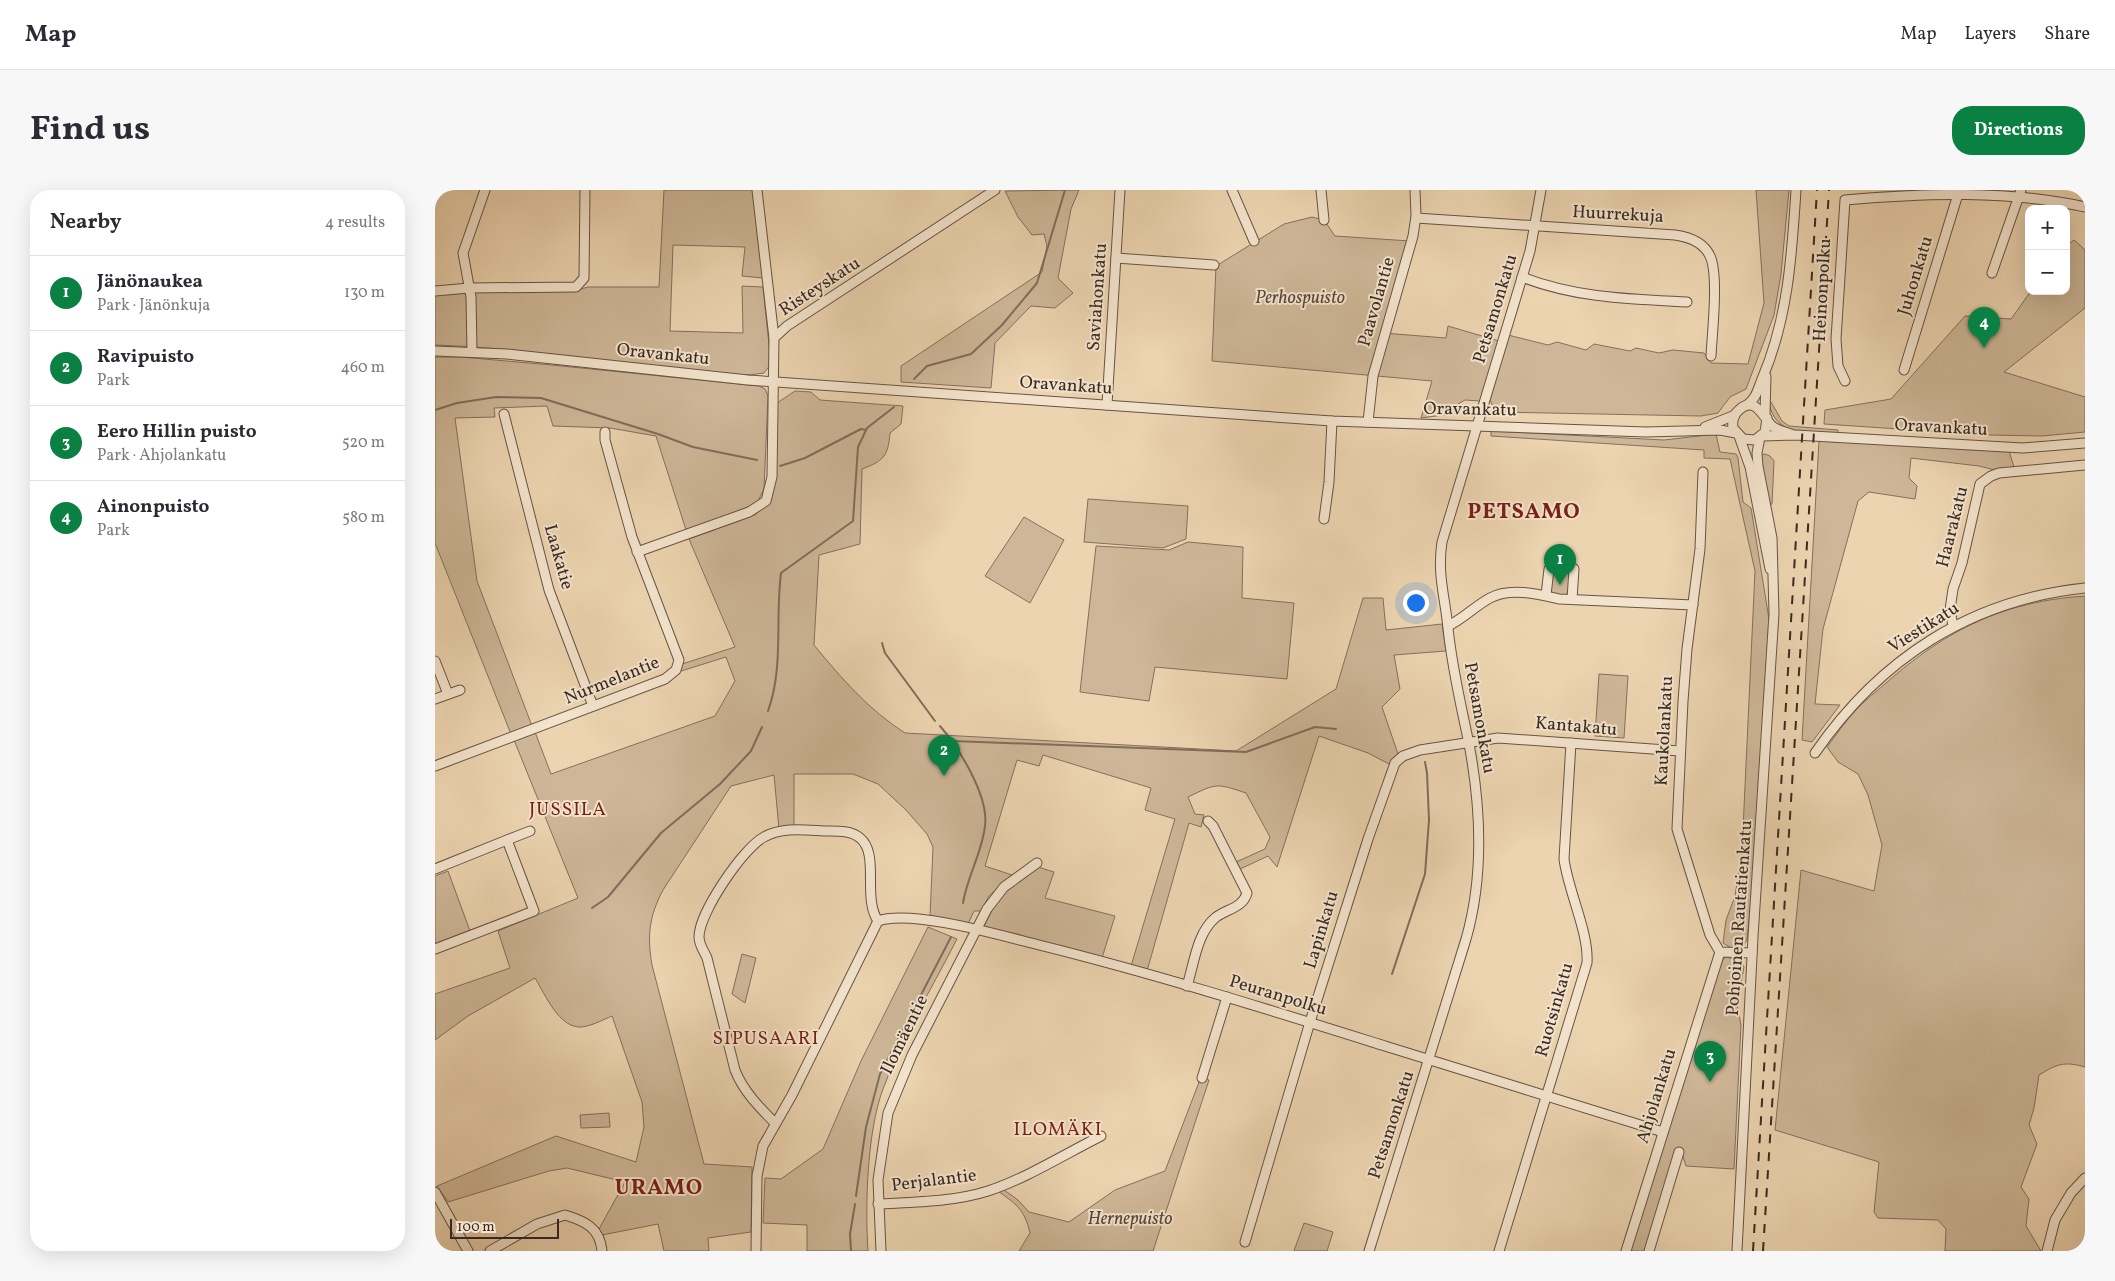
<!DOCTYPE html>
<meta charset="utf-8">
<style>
body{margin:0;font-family:Vollkorn,serif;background:#f7f7f7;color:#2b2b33}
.controls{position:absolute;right:15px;top:15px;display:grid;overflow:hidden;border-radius:10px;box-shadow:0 5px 20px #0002}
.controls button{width:45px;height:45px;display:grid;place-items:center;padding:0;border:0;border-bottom:1px solid #e1e1e2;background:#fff;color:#2b2b33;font:25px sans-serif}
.scale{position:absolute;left:15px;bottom:12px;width:109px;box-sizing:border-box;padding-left:5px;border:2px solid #3a2a23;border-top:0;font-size:14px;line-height:18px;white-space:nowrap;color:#3a2a23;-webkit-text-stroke:4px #f3e3cc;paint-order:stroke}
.you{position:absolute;left:980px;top:412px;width:18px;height:18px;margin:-12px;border:4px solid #fff;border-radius:50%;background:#1a73e8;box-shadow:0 0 0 8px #1a73e833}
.badge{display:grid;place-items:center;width:32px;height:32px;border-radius:50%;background:#0b8043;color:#fff;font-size:16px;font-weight:700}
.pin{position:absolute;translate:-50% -41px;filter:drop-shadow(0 1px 2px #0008)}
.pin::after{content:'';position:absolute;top:26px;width:18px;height:15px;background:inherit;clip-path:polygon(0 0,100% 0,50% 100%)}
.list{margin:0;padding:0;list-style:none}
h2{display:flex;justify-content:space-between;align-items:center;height:65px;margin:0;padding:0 20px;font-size:21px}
h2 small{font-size:16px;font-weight:400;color:#7c7c81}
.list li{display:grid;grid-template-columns:32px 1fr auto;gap:15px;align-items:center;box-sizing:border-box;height:75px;padding:0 20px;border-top:1px solid #e1e1e2}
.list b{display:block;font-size:19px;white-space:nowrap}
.list p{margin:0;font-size:16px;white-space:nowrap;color:#7c7c81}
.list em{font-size:16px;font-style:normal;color:#7c7c81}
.map{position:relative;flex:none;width:1650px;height:1061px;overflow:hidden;border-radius:20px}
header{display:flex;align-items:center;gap:30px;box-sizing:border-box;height:70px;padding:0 25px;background:#fff;border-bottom:1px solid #e1e1e2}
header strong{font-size:24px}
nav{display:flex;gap:28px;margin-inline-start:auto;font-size:18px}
.intro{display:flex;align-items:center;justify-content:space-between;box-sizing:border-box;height:120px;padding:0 30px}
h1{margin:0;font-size:35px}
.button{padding:12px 22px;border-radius:20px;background:#0b8043;color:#fff;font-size:18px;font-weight:700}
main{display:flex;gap:30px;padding:0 30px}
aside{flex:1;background:#fff;border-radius:20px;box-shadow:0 5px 20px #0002}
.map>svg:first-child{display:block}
.green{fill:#ceb798;stroke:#84705e}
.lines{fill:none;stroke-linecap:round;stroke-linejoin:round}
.stream{stroke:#806d5b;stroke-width:2}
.minor-casing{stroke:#665446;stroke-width:11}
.minor{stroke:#f3e3cc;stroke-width:9}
.rail{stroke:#3a2a23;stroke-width:2;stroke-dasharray:9 9;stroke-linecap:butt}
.labels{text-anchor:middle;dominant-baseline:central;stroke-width:4;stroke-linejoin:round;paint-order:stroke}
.street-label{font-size:18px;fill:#3a2a23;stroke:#f3e3cc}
.park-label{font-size:18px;font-style:italic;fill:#58463a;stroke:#f3e3cc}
.neighbourhood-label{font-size:19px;letter-spacing:1px;fill:#7a1f14;stroke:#f3e3cc}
.district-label{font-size:22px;font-weight:bold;letter-spacing:1px;fill:#7a1f14;stroke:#f3e3cc}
</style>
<header>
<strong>Map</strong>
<nav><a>Map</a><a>Layers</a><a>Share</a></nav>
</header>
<div class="intro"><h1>Find us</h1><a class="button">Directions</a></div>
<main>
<aside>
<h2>Nearby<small>4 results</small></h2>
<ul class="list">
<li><span class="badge">1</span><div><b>Jänönaukea</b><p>Park · Jänönkuja</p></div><em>130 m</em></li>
<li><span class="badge">2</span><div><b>Ravipuisto</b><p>Park</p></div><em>460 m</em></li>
<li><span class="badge">3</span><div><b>Eero Hillin puisto</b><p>Park · Ahjolankatu</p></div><em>520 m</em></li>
<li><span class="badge">4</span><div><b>Ainonpuisto</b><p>Park</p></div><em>580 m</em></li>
</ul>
</aside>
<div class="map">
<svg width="1650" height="1061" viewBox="0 0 1650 1061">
<rect width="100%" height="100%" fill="#ecd4b0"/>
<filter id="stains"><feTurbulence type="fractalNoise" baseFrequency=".004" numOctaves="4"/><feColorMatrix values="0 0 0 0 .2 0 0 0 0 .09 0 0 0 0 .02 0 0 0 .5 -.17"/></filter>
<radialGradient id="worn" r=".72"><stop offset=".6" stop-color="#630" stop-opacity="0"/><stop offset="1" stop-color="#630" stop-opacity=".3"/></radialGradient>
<g class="green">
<path d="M229 0H319L328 88 307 86 310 57 238 55 235 141 308 143 307 96 328 97 336 174 329 183C296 189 260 181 227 178 151 170 76 157 0 155V104L49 101H139L153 97H224Z"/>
<polygon points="644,0 636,19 623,88 638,103 620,118 596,116 560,153 556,198 466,192 466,176 607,82 612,56 609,44 597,45 583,27 570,1"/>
<polygon points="1321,0 1354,0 1346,84 1339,125 1311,199 1295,207 1283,223 1266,226 1060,222 1055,210 1073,145 1113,155 1122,152 1151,160 1159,154 1195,161 1201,158 1224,163 1238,160 1269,163 1276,173 1313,174 1329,113"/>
<polygon points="877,27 889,30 900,46 975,51 948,143 1011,148 1013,136 1064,151 1045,211 1030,210 1023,214 1023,223 986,228 997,191 777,171 781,76 849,34"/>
<polygon points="1639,50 1650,60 1650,118 1569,182 1650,207 1650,242 1607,246 1554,245 1389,234 1390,220 1456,209 1530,126 1576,129 1596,101 1631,101 1631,56"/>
<polygon points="0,167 26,167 117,175 324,196 330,199 333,206 329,299 322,313 252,343 221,246 175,238 118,236 112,216 59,218 60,227 20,228 42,391 97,536 76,544 0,353"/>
<path d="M360 201 376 202 385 210 468 216 466 234 455 243C453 267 448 271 427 279L425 354 384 365 379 455C405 487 435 521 470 543L801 561 901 499 928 408H948L951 440 1007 434 1011 461 959 465 965 499 947 517 963 564 954 574 933 563 884 546 842 677 833 666 805 679 801 672 830 659 835 647 811 603C781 593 782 593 753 607L760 624 769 625 766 637 754 633 712 781 696 776 740 629 710 620 716 598 608 565 604 576 582 570 550 676 577 685 554 706 546 721H539L533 734 495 727 498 657 492 644 471 620 443 594 418 584H359V638L344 639 339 585 296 596 228 700C214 727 212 745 217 775L269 974 317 977 316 1042 273 1048 274 1061H229L223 1034 167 1045 164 1039 190 992 132 978 114 981 13 1012 2 996 121 946 201 972 209 937 207 912 177 826C168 830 156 836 147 837 124 839 110 804 100 788L33 826 0 850V804L75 778 63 741 143 708 79 550 100 542 116 584 280 526 300 491 291 467 243 482 247 474 300 457 254 349 320 325 333 313 342 213Z"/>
<path d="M1334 212H1336L1347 231 1354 236 1403 240V244C1375 243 1339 247 1334 212Z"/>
<polygon points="1056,241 1229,250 1281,244 1285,262 1301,264 1303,268 1308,312 1316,318 1334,429 1318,692 1312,750 1307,757 1298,759 1288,753 1291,730 1300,706 1307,661 1320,381 1295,269 1269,268 1269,260 1056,246"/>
<polygon points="1384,251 1574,261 1579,277 1560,280 1544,276 1476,268 1474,288 1482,296 1480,309 1434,302 1423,311 1388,439 1380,514 1405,515 1377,552 1367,550"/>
<polygon points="1330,264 1335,266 1339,271 1337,314 1335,315 1325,270 1327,265"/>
<polygon points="653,309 753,316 751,349 728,358 649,352"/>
<polygon points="589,327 629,350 595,413 550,386"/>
<polygon points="753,352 808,357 807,408 859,413 852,489 720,477 714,511 645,502 661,356 734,360"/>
<polygon points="1121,379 1133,381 1137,387 1131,407 1117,405 1115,400 1116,384"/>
<path d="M1650 406V877C1629 871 1622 874 1604 885L1599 918 1594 935 1602 954 1586 997 1594 1009 1591 1036 1606 1061H1510L1511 1039 1503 1030 1443 1028 1439 1022 1444 972 1340 940 1366 680 1439 701 1447 655 1433 605 1423 584 1403 572 1392 557C1401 545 1410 532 1420 521 1429 511 1441 502 1451 493 1511 440 1569 411 1650 406Z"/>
<polygon points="1164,484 1193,486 1189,548 1160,546"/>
<polygon points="603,677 619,682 610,708 680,726 667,768 548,738 563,708"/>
<polygon points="13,681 35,741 0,754 0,686"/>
<path d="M493 737 522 749C497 798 467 847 448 899 432 942 430 1015 433 1061H372V1035L328 1033 330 988 346 989 388 959 426 871Z"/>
<polygon points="307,764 321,768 310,813 297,804"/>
<polygon points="1291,767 1306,771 1309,777 1302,814 1306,835 1299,979 1251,976 1246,960 1211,1061 1195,1061 1287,770"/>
<path d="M766 887 774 890 718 1061H584L595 1043C589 1018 581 1014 560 999L565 997 583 1010 594 1022 634 1032 680 1000 730 981Z"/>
<polygon points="174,923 175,937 146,938 145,925"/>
<polygon points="869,1033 898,1042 892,1061 859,1061"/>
</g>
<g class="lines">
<g class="stream">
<polyline points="479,189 492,176 536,164 567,135 602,93 630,0"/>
<polyline points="0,220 22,213 61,207 106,208 223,244 258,257 322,270"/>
<polyline points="345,276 370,268 426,239 431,240"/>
<polyline points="447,453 450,463 500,531"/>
<path d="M333 521C349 477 340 428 346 383L418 331 423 257 432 238 459 217"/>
<path d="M505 536C524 558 554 606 550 636 547 663 532 687 528 713"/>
<polyline points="518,551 811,562 880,537 901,539"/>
<polyline points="157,718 173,707 226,643 285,594 316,561 327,537"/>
<polyline points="957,784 990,684 994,630 992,583 990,572"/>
<polyline points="421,1006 431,937 445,884 516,747"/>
<polyline points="416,1061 415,1044 420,1014"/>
</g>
<defs>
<g id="minor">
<polyline points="322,0 339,148"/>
<polyline points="797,0 819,51"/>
<polyline points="886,0 889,30"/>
<path d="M981 28 1240 45C1254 47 1269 53 1275 66 1284 85 1277 144 1276 166"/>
<polyline points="681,68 779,75"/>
<polyline points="1557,83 1586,0"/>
<path d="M1087 87C1141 108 1195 109 1252 112"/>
<polyline points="0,101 34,98 141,97 149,88 150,0"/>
<polyline points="0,161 72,164 313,190 897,231 1211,242 1285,240 1301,243"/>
<polyline points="37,162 36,107 28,63 50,0"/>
<polyline points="1469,180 1524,1"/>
<path d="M1410 191 1403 176 1401 149 1410 10C1489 3 1573 0 1650 17"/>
<polyline points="672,215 685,0"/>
<path d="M1312 215C1321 209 1323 199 1327 189 1353 129 1357 64 1361 0"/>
<polyline points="69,224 114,400 158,516"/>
<polyline points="1330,224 1331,186"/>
<path d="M1332 228 1330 242 1320 250 1308 249 1298 238C1297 231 1298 225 1304 220 1320 205 1328 227 1337 236 1342 240 1349 242 1356 244"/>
<polyline points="933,232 938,186 978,46 981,26 980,0"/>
<polyline points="1270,237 1300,225"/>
<polyline points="1304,246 1315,277 1335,379"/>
<polyline points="1327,246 1360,245 1588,258 1650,253"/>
<polyline points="1268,282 1265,359 1252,459 1248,511 1242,639 1275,745 1285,762 1317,763"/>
<polyline points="889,329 894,292 897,231"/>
<polyline points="202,362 314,322 331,311 337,287 339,148 352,136 560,0"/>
<path d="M1111 405 1114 379C1121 373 1132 372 1139 379L1137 409"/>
<path d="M1013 436C1028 429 1040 416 1055 408 1075 397 1103 404 1124 409L1258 415"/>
<polyline points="1518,436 1515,420 1518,399 1527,373 1545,294 1556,286 1564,283 1650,275"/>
<polyline points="0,471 13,504"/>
<polyline points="0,509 25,500"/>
<path d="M1380 563C1445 469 1535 410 1650 398"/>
<polyline points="0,576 230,489 241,480 244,470 197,347 170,250 170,242"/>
<polyline points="72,650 95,641"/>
<polyline points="0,679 72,650 99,721 0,759"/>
<path d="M443 731C477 719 568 746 604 755 721 784 835 820 950 856 1043 885 1135 913 1228 942"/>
<path d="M752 796C759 774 762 743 780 728 791 719 808 718 812 703L778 636 773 631"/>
<polyline points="767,888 792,807"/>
<path d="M340 933C325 918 308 901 300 880L272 768C269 761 264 755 264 747 264 723 308 658 329 647 347 637 369 640 389 641 401 641 416 640 425 648 445 664 427 708 443 731"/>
<polyline points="0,1002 33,1061"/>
<path d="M443 1014C479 1012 518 1012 553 1001 590 989 630 964 666 946"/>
<polyline points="810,1052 875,832 933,649 960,573 968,566 985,560 1063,548 1245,561"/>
<path d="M55 1061 102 1034 130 1025C150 1031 165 1038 167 1061"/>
<polyline points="321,1061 322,986 328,956 357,905 443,731"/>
<polyline points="446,1061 443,990 453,923 477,865 552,719 569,697 602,673"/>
<path d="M934 1061 1031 749C1049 686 1046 618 1034 554 1026 515 1017 478 1013 438 1010 407 1002 384 1007 352L1095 61 1106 0"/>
<path d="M1064 1061 1152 773C1154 742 1133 701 1129 669L1136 553"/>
<polyline points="1191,1061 1285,762"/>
<polyline points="1214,1061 1244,962"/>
<polyline points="1302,1061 1318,747 1339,424 1337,348 1323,276 1322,263 1325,247"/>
<polyline points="1612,1061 1620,1030 1636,1003 1650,988"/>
</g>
</defs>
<use href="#minor" class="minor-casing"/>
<use href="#minor" class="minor"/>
<g class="rail">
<polyline points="1318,1061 1382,0"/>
<polyline points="1328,1061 1394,0"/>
</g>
</g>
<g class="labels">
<g class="street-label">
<text transform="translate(1183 25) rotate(3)">Huurrekuja</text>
<text transform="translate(1481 86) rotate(-73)">Juhonkatu</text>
<text transform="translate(385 97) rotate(-33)">Risteyskatu</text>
<text transform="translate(1388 100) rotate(-87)">Heinonpolku</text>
<text transform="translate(663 107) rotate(-86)">Saviahonkatu</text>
<text transform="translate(942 112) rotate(-74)">Paavolantie</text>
<text transform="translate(1061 119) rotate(-73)">Petsamonkatu</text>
<text transform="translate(228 165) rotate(6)">Oravankatu</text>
<text transform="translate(631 196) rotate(4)">Oravankatu</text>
<text transform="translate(1035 220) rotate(1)">Oravankatu</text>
<text transform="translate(1506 238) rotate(3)">Oravankatu</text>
<text transform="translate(1518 337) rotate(-76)">Haarakatu</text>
<text transform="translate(123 367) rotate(74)">Laakatie</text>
<text transform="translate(1489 438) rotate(-32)">Viestikatu</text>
<text transform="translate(177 491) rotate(-22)">Nurmelantie</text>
<text transform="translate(1044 528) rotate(80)">Petsamonkatu</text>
<text transform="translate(1141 537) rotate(5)">Kantakatu</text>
<text transform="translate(1230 541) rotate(-87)">Kaukolankatu</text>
<text transform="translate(1305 728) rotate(-86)">Pohjoinen Rautatienkatu</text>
<text transform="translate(887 740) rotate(-73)">Lapinkatu</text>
<text transform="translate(843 806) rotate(17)">Peuranpolku</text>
<text transform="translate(1120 820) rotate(-74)">Ruotsinkatu</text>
<text transform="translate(470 845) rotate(-64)">Ilomäentie</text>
<text transform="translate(1222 906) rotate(-73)">Ahjolankatu</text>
<text transform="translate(957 935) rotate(-72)">Petsamonkatu</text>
<text transform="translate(499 991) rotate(-7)">Perjalantie</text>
</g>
<g class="park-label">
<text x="865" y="108">Perhospuisto</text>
<text x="695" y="1029">Hernepuisto</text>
</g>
<g class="neighbourhood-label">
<text x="133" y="620">JUSSILA</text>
<text x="331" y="849">SIPUSAARI</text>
<text x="623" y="940">ILOMÄKI</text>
</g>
<g class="district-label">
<text x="1089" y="322">PETSAMO</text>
<text x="224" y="998">URAMO</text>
</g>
</g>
<rect width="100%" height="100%" filter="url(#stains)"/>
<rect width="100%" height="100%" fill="url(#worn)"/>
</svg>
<div class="controls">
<button>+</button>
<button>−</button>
</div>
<div class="scale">100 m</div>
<div class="you"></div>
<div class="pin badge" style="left:1125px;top:395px">1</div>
<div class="pin badge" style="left:509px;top:586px">2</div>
<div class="pin badge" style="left:1275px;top:892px">3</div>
<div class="pin badge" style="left:1549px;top:158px">4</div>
</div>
</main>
